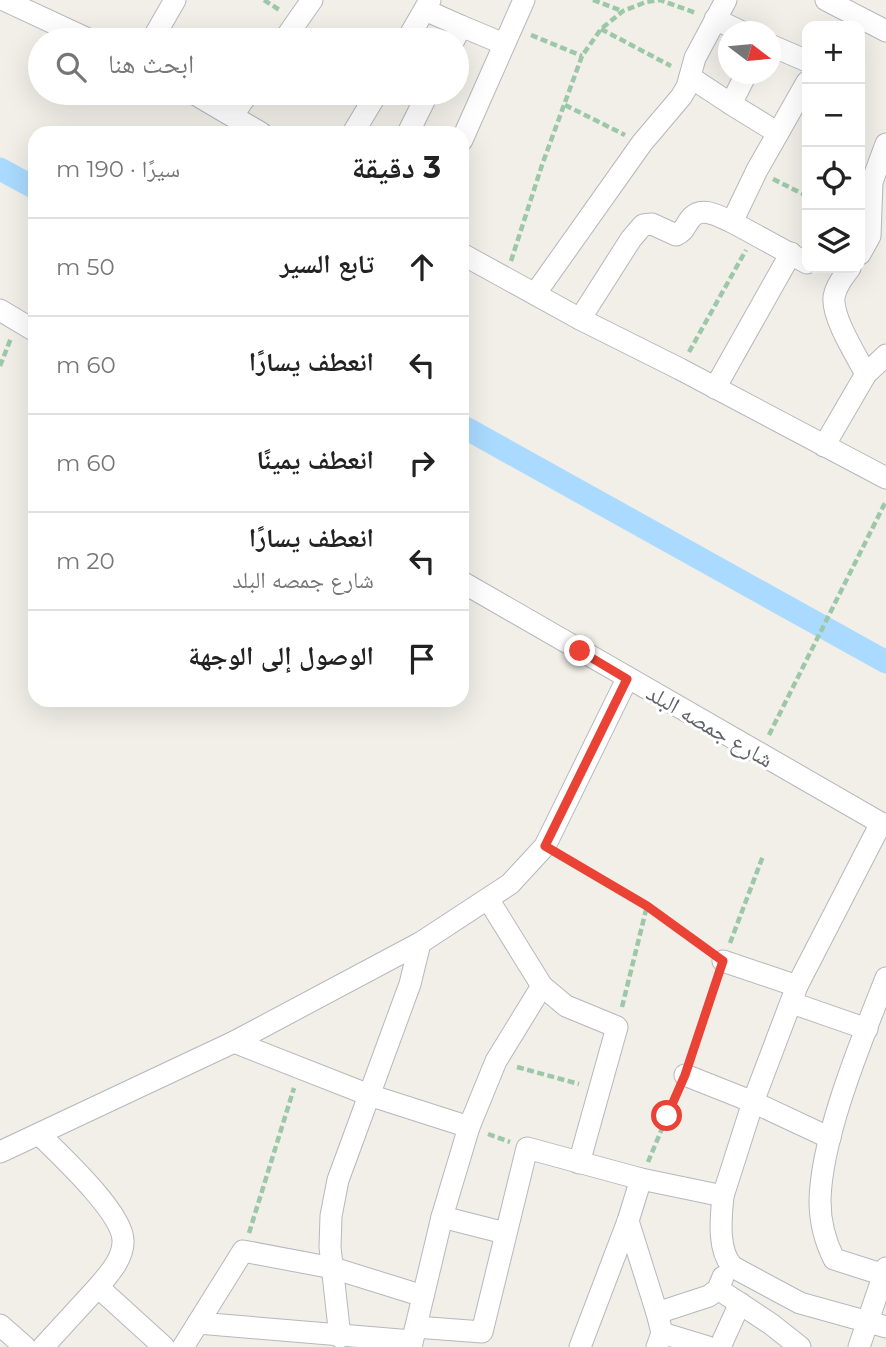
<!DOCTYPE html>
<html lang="ar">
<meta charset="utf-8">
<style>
body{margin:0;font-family:Montserrat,"Noto Naskh Arabic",sans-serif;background:#f2f2f2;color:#222;direction:rtl}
.controls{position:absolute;right:21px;top:21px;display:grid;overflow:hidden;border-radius:14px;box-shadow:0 7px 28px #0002}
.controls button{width:63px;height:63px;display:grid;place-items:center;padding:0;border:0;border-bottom:2px solid #e0e0e0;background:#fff;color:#222;font:35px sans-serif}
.compass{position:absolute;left:718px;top:21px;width:63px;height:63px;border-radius:50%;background:#fff;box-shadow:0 7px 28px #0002;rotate:106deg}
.stop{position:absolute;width:21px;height:21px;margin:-16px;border:5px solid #ea4335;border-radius:50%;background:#fff}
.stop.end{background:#ea4335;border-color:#fff;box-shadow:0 2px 7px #0008}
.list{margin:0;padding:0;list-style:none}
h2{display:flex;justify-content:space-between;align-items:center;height:91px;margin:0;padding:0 28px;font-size:30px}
h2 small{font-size:23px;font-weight:400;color:#767676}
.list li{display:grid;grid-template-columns:46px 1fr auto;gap:21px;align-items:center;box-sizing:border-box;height:98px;padding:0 28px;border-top:2px solid #e0e0e0}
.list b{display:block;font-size:26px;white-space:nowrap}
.list p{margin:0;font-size:23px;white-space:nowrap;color:#767676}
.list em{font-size:23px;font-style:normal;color:#767676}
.icon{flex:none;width:38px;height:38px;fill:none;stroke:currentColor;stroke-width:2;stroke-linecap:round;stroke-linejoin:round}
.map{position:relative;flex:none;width:886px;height:1347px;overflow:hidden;direction:ltr}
.search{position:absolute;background:#fff;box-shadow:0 7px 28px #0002;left:28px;top:28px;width:441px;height:77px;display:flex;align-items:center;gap:18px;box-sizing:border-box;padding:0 24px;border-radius:38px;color:#767676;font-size:26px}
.panel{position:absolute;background:#fff;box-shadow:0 7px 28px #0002;left:28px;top:126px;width:441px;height:581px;border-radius:21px;direction:rtl}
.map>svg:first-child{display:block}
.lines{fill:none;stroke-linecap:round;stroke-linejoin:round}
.canal{stroke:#aadaff;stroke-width:23}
.minor-casing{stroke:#b5b8bc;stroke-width:23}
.path{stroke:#9cc7a9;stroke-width:4.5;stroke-dasharray:7 3.5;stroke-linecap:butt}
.minor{stroke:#fff;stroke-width:21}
.route{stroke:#ea4335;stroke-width:9}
.labels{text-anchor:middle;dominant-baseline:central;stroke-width:6;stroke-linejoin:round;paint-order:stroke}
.street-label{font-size:23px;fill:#5f6368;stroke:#fff}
</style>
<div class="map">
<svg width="886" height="1347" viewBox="0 0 886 1347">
<rect width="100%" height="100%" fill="#f1efe8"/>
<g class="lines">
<g class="canal">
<polyline points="0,169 35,188"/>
<polyline points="462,426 886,662"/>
</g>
<defs>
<g id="minor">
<polyline points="4,0 90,40"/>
<polyline points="826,0 886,31"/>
<polyline points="425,10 461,26"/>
<polyline points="715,19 742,32"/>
<polyline points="152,40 175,0"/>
<polyline points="284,40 312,0"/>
<polyline points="407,40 430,0"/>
<polyline points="454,40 461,26 504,44"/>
<polyline points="770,45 807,61"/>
<polyline points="690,77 731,104 746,74"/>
<polyline points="807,82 757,170 732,222 807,263"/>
<polyline points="193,93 261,133"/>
<polyline points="731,104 778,133"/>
<polyline points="233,115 248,93"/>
<polyline points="353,133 377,93"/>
<polyline points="408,133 428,93"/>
<polyline points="462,140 524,0"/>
<polyline points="462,254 580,319 680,369 886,478"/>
<polyline points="860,254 870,236 872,182 886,144"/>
<path d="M850 268C843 277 836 286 834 297 832 318 856 355 866 374"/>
<polyline points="535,294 642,143 681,97 687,87 695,58 726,0"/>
<polyline points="0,310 35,331"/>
<path d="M580 319 631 239 643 225 652 224 676 235C686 231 685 224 692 217 703 206 720 217 732 222"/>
<polyline points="715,388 791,253"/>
<polyline points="824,446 866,374 886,355"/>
<polyline points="462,582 886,826"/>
<path d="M881 823 797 986 753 1102 723 1196C721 1217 717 1251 733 1267L800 1303 886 1327"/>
<polyline points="723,961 797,986"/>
<polyline points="542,986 566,1006 617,1027 579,1163"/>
<polyline points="792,1003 867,1029"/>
<polyline points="234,1042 369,1095 469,1127"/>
<polyline points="685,1075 753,1102 830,1138"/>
<path d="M39 1134C60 1155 122 1212 123 1240 124 1258 109 1274 98 1287"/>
<polyline points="0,1152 234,1042 420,943 510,884 545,846 627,679"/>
<polyline points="442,1217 505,1233"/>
<polyline points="628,1221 657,1313 662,1333 657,1347"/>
<path d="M884 1275 834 1259C825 1241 820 1221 820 1201 821 1137 862 1039 886 978"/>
<polyline points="718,1289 771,1324 800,1347"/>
<polyline points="657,1313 709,1296 718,1289 723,1277"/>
<polyline points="198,1323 412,1341"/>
<polyline points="0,1325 25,1347"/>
<polyline points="416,1327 482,1332 527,1148 641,1179 723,1196"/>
<polyline points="662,1333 708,1347"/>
<polyline points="340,1337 330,1247 331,1216 338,1180 410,984 420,943"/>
<polyline points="43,1347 98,1287 164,1347"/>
<polyline points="183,1347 243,1251 333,1268 423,1296"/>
<polyline points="411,1347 442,1217 469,1127 496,1061 542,986 488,899"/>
<polyline points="580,1347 628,1221 641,1179"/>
<polyline points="720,1347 740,1303"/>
<polyline points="859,1347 886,1268"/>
</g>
</defs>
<use href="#minor" class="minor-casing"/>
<g class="path">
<polyline points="264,0 281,11"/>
<polyline points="593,0 622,11"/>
<polyline points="601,29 671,66"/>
<polyline points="531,35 582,56"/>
<polyline points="565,105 625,135"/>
<polyline points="773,179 807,196"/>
<polyline points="511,261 542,165 582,56 601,29 623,11 646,2 660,0 696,13"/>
<polyline points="689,352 746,250"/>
<polyline points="0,366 11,338"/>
<polyline points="769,735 886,501"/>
<polyline points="563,856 647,906 708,950"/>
<polyline points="730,943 763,856"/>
<polyline points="622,1007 647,906"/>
<polyline points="691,1055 716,980"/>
<polyline points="517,1067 579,1084"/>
<polyline points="488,1134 510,1142"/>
<polyline points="648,1162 677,1093"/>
<polyline points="249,1233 294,1088"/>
</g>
<use href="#minor" class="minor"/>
</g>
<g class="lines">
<polyline class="route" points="580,651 627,679 545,846 647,906 723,961 685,1075 667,1116"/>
</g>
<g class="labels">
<g class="street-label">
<text transform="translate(710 726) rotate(30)">شارع جمصه البلد</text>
</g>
</g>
</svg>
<div class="controls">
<button>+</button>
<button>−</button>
<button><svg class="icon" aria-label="locate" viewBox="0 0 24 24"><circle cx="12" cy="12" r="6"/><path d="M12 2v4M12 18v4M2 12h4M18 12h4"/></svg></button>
<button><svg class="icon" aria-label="layers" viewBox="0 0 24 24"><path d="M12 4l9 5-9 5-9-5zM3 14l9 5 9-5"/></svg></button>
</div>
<svg class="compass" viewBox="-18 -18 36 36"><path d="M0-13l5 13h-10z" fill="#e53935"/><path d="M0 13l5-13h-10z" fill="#767676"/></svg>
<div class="stop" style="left:667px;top:1116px"></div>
<div class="stop end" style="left:580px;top:651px"></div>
<div class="search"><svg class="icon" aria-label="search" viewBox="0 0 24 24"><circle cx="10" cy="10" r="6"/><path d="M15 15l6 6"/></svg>ابحث هنا</div>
<section class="panel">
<h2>3 دقيقة<small>سيرًا · 190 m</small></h2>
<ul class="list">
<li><svg class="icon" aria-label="ahead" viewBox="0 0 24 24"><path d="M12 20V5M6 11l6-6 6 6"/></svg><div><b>تابع السير</b></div><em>50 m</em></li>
<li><svg class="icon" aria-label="left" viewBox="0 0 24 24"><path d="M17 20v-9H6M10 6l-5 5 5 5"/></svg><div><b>انعطف يسارًا</b></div><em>60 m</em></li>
<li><svg class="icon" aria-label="right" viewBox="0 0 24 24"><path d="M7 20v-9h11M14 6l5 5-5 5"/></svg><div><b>انعطف يمينًا</b></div><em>60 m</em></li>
<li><svg class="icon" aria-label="left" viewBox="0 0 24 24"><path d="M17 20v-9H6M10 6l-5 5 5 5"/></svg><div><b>انعطف يسارًا</b><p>شارع جمصه البلد</p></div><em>20 m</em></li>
<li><svg class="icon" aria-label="arrive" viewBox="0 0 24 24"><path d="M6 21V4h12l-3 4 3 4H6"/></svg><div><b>الوصول إلى الوجهة</b></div></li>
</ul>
</section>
</div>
